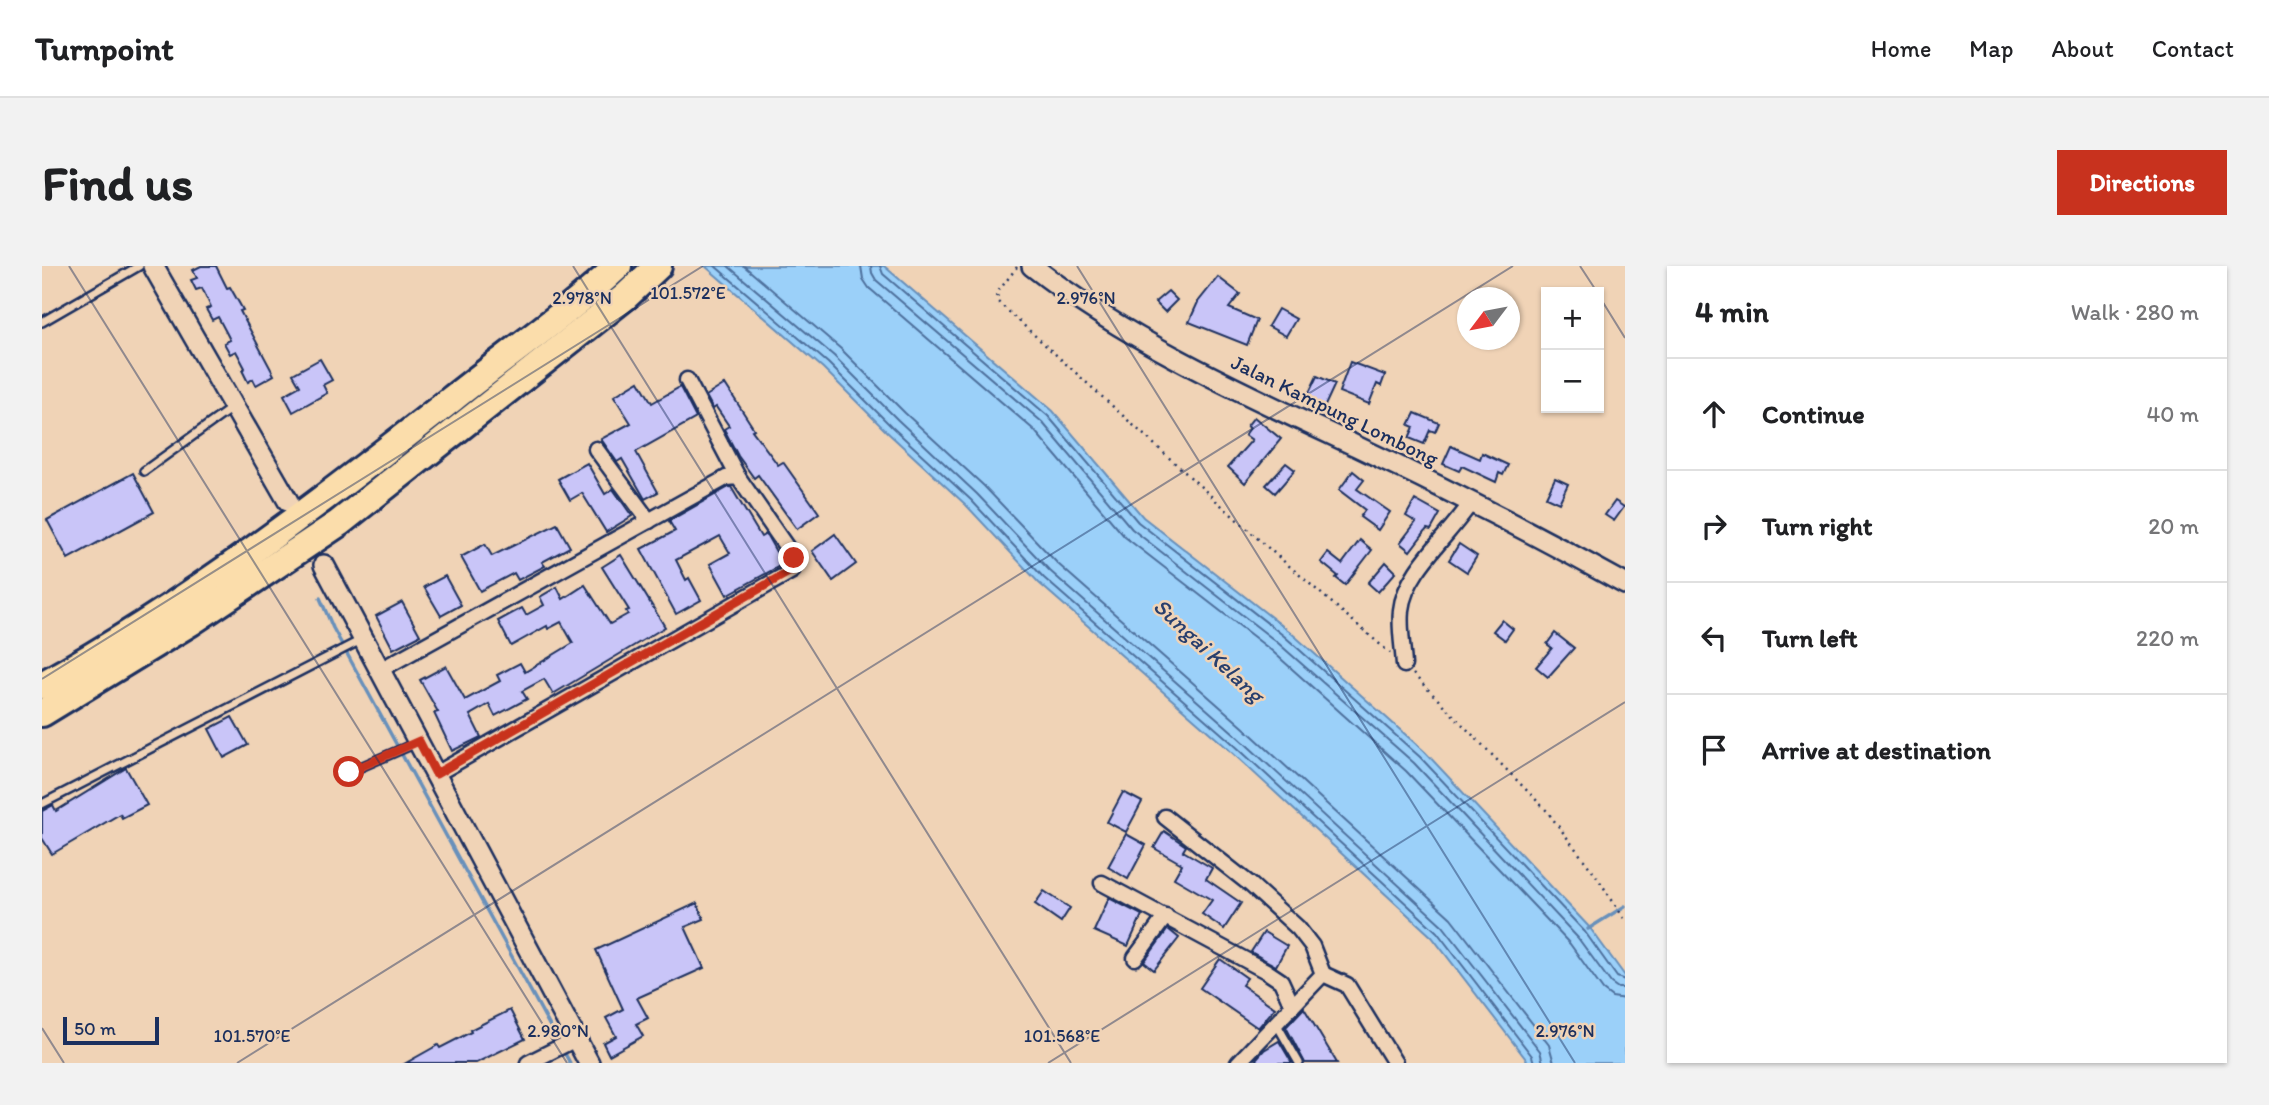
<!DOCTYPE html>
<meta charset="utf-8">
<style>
body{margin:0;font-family:Itim,sans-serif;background:#f2f2f2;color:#202124}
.controls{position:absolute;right:21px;top:21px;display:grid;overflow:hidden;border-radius:0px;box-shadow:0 2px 5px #0004}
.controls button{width:63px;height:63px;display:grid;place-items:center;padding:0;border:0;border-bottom:2px solid #e0e0e0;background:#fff;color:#202124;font:35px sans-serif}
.compass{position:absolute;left:1415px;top:21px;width:63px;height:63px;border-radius:50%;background:#fff;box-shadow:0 2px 5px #0004;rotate:238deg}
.scale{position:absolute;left:21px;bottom:18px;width:96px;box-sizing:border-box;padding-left:7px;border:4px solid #1b2f5e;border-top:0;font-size:19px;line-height:24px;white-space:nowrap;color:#1b2f5e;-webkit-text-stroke:5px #f0d3b6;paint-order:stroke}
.stop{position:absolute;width:21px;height:21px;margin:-16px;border:5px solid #c8321e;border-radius:50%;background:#fff}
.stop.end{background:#c8321e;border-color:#fff;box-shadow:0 2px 7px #0008}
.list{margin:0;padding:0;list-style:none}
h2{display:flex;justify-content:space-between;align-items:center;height:91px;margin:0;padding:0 28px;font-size:30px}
h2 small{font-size:23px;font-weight:400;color:#757577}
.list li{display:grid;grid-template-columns:46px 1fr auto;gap:21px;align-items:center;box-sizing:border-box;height:112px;padding:0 28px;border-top:2px solid #e0e0e0}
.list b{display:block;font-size:26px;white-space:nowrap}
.list em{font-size:23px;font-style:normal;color:#757577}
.icon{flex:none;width:38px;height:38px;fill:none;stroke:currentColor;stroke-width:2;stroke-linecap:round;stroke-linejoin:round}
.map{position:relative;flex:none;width:1583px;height:797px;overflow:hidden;border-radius:0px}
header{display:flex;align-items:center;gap:42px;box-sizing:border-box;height:98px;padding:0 35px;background:#fff;border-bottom:2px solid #e0e0e0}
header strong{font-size:33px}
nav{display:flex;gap:38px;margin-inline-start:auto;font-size:24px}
.intro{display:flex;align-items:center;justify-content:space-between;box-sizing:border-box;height:168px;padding:0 42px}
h1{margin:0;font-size:49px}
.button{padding:18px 32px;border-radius:0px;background:#c8321e;color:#fff;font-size:24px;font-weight:700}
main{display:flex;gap:42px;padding:0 42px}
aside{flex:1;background:#fff;border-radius:0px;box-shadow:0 2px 5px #0004}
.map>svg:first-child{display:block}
.water{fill:#9bd0f9;stroke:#6890bb;stroke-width:2}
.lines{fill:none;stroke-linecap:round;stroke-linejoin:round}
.shore{stroke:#4e6f9c;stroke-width:2}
.stream{stroke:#6890bb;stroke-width:3.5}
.building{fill:#c9c5f8;stroke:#1b2f5e;stroke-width:2}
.lane-casing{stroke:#1b2f5e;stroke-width:12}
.street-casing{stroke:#1b2f5e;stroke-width:19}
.secondary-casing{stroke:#1b2f5e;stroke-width:24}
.highway-casing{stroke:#1b2f5e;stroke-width:32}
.path{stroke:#1b2f5e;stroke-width:2.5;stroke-dasharray:2 5;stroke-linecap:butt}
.lane{stroke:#f0d3b6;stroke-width:7}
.street{stroke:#f0d3b6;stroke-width:14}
.secondary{stroke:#f0d3b6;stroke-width:19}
.highway{stroke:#fbddab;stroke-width:26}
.route{stroke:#c8321e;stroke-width:9}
.ticks{fill:none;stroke:#1b2f5e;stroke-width:2;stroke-opacity:0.45}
.labels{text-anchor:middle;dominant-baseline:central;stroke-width:5;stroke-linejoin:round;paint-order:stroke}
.street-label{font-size:21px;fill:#1b2f5e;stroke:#f0d3b6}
.water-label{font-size:23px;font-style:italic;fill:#283f6e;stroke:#f0d3b6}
.ticks-label{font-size:18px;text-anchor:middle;fill:#1b2f5e;stroke:#f0d3b6;stroke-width:5;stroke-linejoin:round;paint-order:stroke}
</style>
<header>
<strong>Turnpoint</strong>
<nav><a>Home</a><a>Map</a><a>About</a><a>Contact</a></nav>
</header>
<div class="intro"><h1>Find us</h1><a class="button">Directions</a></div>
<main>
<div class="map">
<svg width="1583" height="797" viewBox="0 0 1583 797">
<rect width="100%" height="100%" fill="#f0d3b6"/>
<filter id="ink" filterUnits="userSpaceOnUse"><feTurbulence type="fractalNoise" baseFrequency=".0143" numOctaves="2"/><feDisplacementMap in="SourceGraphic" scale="14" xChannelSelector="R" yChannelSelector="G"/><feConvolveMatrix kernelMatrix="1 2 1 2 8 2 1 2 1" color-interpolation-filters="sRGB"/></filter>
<g filter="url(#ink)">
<polygon class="water" points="663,0 842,0 1011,145 1101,251 1247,365 1383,486 1548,662 1583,710 1583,797 1487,797 1390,671 1183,480 997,317 924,239 845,166 781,102"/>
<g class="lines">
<g class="shore">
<polyline points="673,0 786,97 850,161 929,234 1002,312 1188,475 1395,666 1490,790 1492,797"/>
<polyline points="686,0 792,90 856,154 935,228 1008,305 1194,469 1401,660 1498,785 1501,797"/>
<polyline points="702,0 799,83 863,147 942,220 1016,298 1201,461 1409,652 1507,779 1512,797"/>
<polyline points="819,0 821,13 827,22 992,164 1083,271 1230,385 1364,505 1528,678 1561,724 1570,731 1583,733"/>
<polyline points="829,0 830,7 834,14 1000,156 1090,263 1236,377 1372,497 1536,672 1569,717 1576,722 1583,722"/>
<polyline points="838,0 841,8 1006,150 1096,256 1242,370 1378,491 1543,666 1575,711 1583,714"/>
</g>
<g class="stream">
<polyline points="278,332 291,362 517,777"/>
<polyline points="1546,663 1583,640"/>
<polyline points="521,784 528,797"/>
</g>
</g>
<g class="building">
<polygon points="159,0 174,0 185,22 188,21 201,44 198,45 232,109 214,119 211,113 206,116 200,104 203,102 194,85 188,88 182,77 188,74 185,68 176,51 170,54 164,43 169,41 160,22 154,24 149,14 155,12 151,4"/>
<polygon points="1176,11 1198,28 1187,42 1215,54 1205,79 1147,56 1156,36"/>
<polygon points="1126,25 1135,34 1123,46 1113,36"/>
<polygon points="1236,43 1254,53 1244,70 1226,60"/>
<polygon points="278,93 290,114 281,119 285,127 251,146 242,129 258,120 251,108"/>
<polygon points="1308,96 1343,109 1339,120 1335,118 1327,138 1297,126"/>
<polygon points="1275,110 1293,118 1281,144 1263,135"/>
<polygon points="597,115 610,137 638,121 654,152 594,186 616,226 603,233 580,193 575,196 559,173 589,157 572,130"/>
<polygon points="683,118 712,163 710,164 736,199 741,196 777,247 755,263 716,209 712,212 696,190 682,163 687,160 674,141 671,143 664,130"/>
<polygon points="1373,147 1397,157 1393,166 1388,164 1382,178 1367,172 1372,161 1367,159"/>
<polygon points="1212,151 1239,173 1203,217 1186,201 1210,174 1203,169 1208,162 1205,160"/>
<polygon points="1409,180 1438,193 1440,187 1466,199 1461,209 1457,207 1454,216 1420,200 1417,205 1401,198"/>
<polygon points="545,197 563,228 571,223 590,250 564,266 540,227 528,234 516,213"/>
<polygon points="1244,197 1253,204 1233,227 1224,219"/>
<polygon points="1311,205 1322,214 1315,223 1348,246 1336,264 1318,251 1323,244 1297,224"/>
<polygon points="91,207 112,246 26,293 5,254"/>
<polygon points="1513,212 1526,218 1517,237 1504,231"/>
<polygon points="687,221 689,221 719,271 724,268 741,298 685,329 668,298 688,287 678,270 634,294 644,314 647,312 659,334 634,348 599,283 633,265 627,255"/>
<polygon points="1373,234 1398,248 1389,264 1385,263 1368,285 1358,277 1374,256 1364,250"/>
<polygon points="1573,235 1582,241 1572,255 1563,249"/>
<polygon points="515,258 528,281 500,296 503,300 476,314 472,307 438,325 419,291 443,278 450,290"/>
<polygon points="793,268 814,298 791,315 770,285"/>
<polygon points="1318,274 1330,284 1303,319 1294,312 1296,310 1279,296 1286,287 1300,298"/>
<polygon points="1417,278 1435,290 1425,306 1407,294"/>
<polygon points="579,289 623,361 511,428 502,413 480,425 485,433 453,450 447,438 428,449 439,471 410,485 392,447 396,446 378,414 404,400 423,434 458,415 455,409 478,397 483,406 531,377 519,356 506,363 505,360 469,380 456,355 480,342 484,349 502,339 498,331 515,321 521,333 543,319 568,358 586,348 584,345 587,344 560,301"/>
<polygon points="1344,296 1354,306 1336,326 1326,317"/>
<polygon points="403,310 419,339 399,350 382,321"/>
<polygon points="360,336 378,369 351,383 334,350"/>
<polygon points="1460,354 1471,363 1463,374 1451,365"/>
<polygon points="1513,367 1532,382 1506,411 1494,401 1510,382 1505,378"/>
<polygon points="190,451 206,479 182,492 167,463"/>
<polygon points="84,502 105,539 80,552 78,548 10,588 0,572 0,545 11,539 14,545"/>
<polygon points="1081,526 1100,536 1084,566 1065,556"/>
<polygon points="1122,565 1144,580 1141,585 1170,602 1164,613 1199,637 1182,663 1160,648 1170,634 1132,612 1140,598 1112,582"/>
<polygon points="1084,568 1104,579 1086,613 1066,601"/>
<polygon points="1002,625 1028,642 1019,656 993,638"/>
<polygon points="1067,632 1100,649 1086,680 1052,665"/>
<polygon points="655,637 662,653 643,661 662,702 595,732 606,752 594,758 601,770 567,789 561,777 574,770 564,752 581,743 554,684"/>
<polygon points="1126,663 1137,672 1112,704 1102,696"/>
<polygon points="1222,666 1245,680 1234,700 1209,686"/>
<polygon points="1178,693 1205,712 1200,719 1233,742 1216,762 1158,722"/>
<polygon points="1262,742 1295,797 1263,797 1244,761"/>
<polygon points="468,744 483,773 434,797 364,797 396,779 398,782 429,766 428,764"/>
<polygon points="1237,775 1250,797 1216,797 1214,793 1222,784"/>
</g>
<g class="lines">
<defs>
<g id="lane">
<polyline points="0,56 97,0"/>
<polyline points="102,205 191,141"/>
<polyline points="307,506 374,477"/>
<polyline points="0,538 321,373"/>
<polyline points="1234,757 1257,797"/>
</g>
<g id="street">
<polyline points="645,114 696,211"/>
<polyline points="554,183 607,255"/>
<path d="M1362 399C1361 381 1357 362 1359 344 1363 305 1409 268 1430 235"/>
<polyline points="338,404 684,212 696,211 752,292 750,305 394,508"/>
<polyline points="1123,551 1209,619 1256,662 1270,680 1281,708"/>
<polyline points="1060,617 1224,705 1239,715 1250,739"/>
<polyline points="1093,692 1124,650"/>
<polyline points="1281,708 1305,719 1353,797"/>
<polyline points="486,797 534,773"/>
<polyline points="1196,797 1281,708"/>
</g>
<g id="secondary">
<polyline points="111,0 246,235"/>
<path d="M990 0C1087 76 1203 128 1314 180 1405 223 1495 269 1583 318"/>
<polyline points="282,299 547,797"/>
</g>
<g id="highway">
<path d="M0 419C146 338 279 236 410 133 464 90 526 47 576 0"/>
<polyline points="0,447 149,356 297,257 583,31 616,0"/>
</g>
</defs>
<use href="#lane" class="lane-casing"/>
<use href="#street" class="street-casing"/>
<use href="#secondary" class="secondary-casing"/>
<use href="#highway" class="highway-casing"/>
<g class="path">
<polyline points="975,1 955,27 956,36 1224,280 1348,387"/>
<polyline points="1371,408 1504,544 1555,611 1583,654"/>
</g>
<use href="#lane" class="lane"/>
<use href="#street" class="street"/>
<use href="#secondary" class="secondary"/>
<use href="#highway" class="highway"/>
</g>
</g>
<g class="lines" filter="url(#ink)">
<polyline class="route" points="307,506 377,475 394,508 750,304 752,292"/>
</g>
<path class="ticks" d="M27 0 525 797M531 0 1029 797M1035 0 1533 797M1538 0 1555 26M1557 30 1583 72M0 413 661 0M0 762 22 797M195 797 1471 0M1006 797 1583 436"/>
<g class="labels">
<g class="street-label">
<text transform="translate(1293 144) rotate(26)">Jalan Kampung Lombong</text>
</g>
<g class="water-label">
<text transform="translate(1167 384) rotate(43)">Sungai Kelang</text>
</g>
</g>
<g class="ticks-label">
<text x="646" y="33">101.572°E</text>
<text x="540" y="38">2.978°N</text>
<text x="1044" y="38">2.976°N</text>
<text x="516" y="771">2.980°N</text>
<text x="1523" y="771">2.976°N</text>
<text x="210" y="776">101.570°E</text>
<text x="1020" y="776">101.568°E</text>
</g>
</svg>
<div class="controls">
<button>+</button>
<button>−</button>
</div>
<svg class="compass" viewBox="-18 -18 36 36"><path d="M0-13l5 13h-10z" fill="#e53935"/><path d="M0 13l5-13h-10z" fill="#757577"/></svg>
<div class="scale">50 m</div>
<div class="stop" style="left:307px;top:506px"></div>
<div class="stop end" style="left:752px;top:292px"></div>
</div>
<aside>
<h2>4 min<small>Walk · 280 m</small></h2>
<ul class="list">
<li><svg class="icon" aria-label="ahead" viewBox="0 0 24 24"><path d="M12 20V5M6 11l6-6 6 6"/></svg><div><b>Continue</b></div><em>40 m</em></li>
<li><svg class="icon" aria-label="right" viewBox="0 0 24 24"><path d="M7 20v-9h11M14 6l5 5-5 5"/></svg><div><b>Turn right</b></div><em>20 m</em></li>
<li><svg class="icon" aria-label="left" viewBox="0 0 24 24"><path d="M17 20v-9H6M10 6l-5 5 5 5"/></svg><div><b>Turn left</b></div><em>220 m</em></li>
<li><svg class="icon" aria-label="arrive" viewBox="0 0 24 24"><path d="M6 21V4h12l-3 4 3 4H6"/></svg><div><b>Arrive at destination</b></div></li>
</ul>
</aside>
</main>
